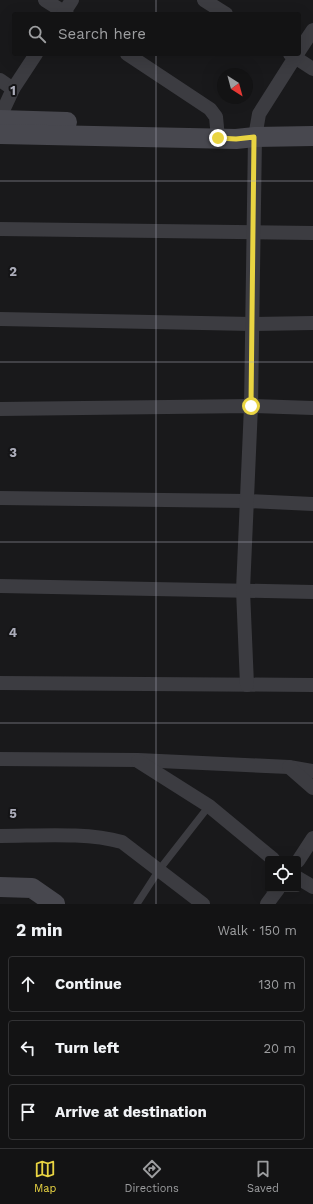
<!DOCTYPE html>
<meta charset="utf-8">
<style>
body{margin:0;font-family:"Work Sans",sans-serif;background:#1c1c1d;color:#f1f3f6}
.controls{position:absolute;right:12px;bottom:12px;display:grid;overflow:hidden;border-radius:4px;box-shadow:0 4px 16px #0002}
.controls button{width:36px;height:36px;display:grid;place-items:center;padding:0;border:0;border-bottom:1px solid #323234;background:#131314;color:#f1f3f6;font:20px sans-serif}
.compass{position:absolute;left:217px;top:68px;width:36px;height:36px;border-radius:50%;background:#131314;box-shadow:0 4px 16px #0002;rotate:144deg}
.stop{position:absolute;width:12px;height:12px;margin:-9px;border:3px solid #e9d442;border-radius:50%;background:#fff}
.stop.end{background:#e9d442;border-color:#fff;box-shadow:0 1px 4px #0008}
.list{margin:0;padding:0;list-style:none}
h2{display:flex;justify-content:space-between;align-items:center;height:52px;margin:0;padding:0 16px;font-size:17px}
h2 small{font-size:13px;font-weight:400;color:#9d9ea0}
.list li{display:grid;grid-template-columns:26px 1fr auto;gap:12px;align-items:center;box-sizing:border-box;height:56px;margin:0 8px 8px;padding:0 8px;border:1px solid #323234;border-radius:4px}
.list b{display:block;font-size:15px;white-space:nowrap}
.list em{font-size:13px;font-style:normal;color:#9d9ea0}
.icon{flex:none;width:22px;height:22px;fill:none;stroke:currentColor;stroke-width:2;stroke-linecap:round;stroke-linejoin:round}
.map{position:relative;flex:none;width:313px;height:904px;overflow:hidden}
.search{position:absolute;background:#131314;box-shadow:0 4px 16px #0002;left:12px;right:12px;top:12px;height:44px;display:flex;align-items:center;gap:10px;box-sizing:border-box;padding:0 14px;border-radius:4px;color:#9d9ea0;font-size:15px}
.sheet{height:244px;background:#131314}
nav{display:flex;justify-content:space-around;align-items:center;box-sizing:border-box;height:56px;border-top:1px solid #323234;background:#131314;font-size:11px;color:#9d9ea0}
nav a{display:grid;justify-items:center;gap:2px}
nav .on{color:#e9d442}
.map>svg:first-child{display:block}
.lines{fill:none;stroke-linecap:round;stroke-linejoin:round}
.lane{stroke:#3c3c41;stroke-width:7}
.street{stroke:#3c3c41;stroke-width:14}
.secondary{stroke:#48484f;stroke-width:20}
.route{stroke:#e9d442;stroke-width:5}
.grid{fill:none;stroke:#acadba;stroke-width:1;stroke-opacity:0.55}
.grid-label{font-size:13px;text-anchor:middle;font-weight:bold;fill:#acadba;stroke:#141416;stroke-width:4;stroke-linejoin:round;paint-order:stroke}
</style>
<div class="map">
<svg width="313" height="904" viewBox="0 0 313 904">
<rect width="100%" height="100%" fill="#19191b"/>
<g class="lines">
<polyline class="lane" points="137,904 159,870 209,806"/>
<g class="street">
<polyline points="45,0 67,14"/>
<polyline points="204,0 226,14"/>
<polyline points="63,14 72,0"/>
<polyline points="299,51 313,30"/>
<polyline points="127,54 210,109 216,117 218,138"/>
<polyline points="290,54 313,69"/>
<polyline points="0,80 13,89"/>
<polyline points="0,117 13,89 36,54"/>
<polyline points="0,229 313,233"/>
<polyline points="0,319 252,324 313,323"/>
<polyline points="0,409 251,406 313,408"/>
<polyline points="0,498 247,501 313,504"/>
<polyline points="0,586 313,592"/>
<polyline points="0,683 313,685"/>
<polyline points="247,685 243,590 251,406 255,137 259,114 297,54"/>
<polyline points="0,759 138,760 289,767 313,771"/>
<polyline points="138,761 209,806 273,859"/>
<polyline points="289,767 313,788"/>
<path d="M0 836C39 836 85 832 122 842L203 904"/>
<polyline points="298,861 313,838"/>
<polyline points="298,878 313,887"/>
<polyline points="267,904 278,889"/>
</g>
<g class="secondary">
<polyline points="0,120 67,122"/>
<polyline points="0,134 236,139 255,137 313,136"/>
<polyline points="0,887 32,888 55,904"/>
</g>
</g>
<g class="lines">
<polyline class="route" points="218,138 236,139 254,137 251,406"/>
</g>
<path class="grid" d="M156 0V14M156 54V904M0 181H313M0 362H313M0 542H313M0 723H313"/>
<g class="grid-label">
<text x="13" y="95">1</text>
<text x="13" y="276">2</text>
<text x="13" y="457">3</text>
<text x="13" y="637">4</text>
<text x="13" y="818">5</text>
</g>
</svg>
<div class="controls">
<button><svg class="icon" aria-label="locate" viewBox="0 0 24 24"><circle cx="12" cy="12" r="6"/><path d="M12 2v4M12 18v4M2 12h4M18 12h4"/></svg></button>
</div>
<svg class="compass" viewBox="-18 -18 36 36"><path d="M0-13l5 13h-10z" fill="#e53935"/><path d="M0 13l5-13h-10z" fill="#9d9ea0"/></svg>
<div class="stop" style="left:251px;top:406px"></div>
<div class="stop end" style="left:218px;top:138px"></div>
<div class="search"><svg class="icon" aria-label="search" viewBox="0 0 24 24"><circle cx="10" cy="10" r="6"/><path d="M15 15l6 6"/></svg>Search here</div>
</div>
<section class="sheet">
<h2>2 min<small>Walk · 150 m</small></h2>
<ul class="list">
<li><svg class="icon" aria-label="ahead" viewBox="0 0 24 24"><path d="M12 20V5M6 11l6-6 6 6"/></svg><div><b>Continue</b></div><em>130 m</em></li>
<li><svg class="icon" aria-label="left" viewBox="0 0 24 24"><path d="M17 20v-9H6M10 6l-5 5 5 5"/></svg><div><b>Turn left</b></div><em>20 m</em></li>
<li><svg class="icon" aria-label="arrive" viewBox="0 0 24 24"><path d="M6 21V4h12l-3 4 3 4H6"/></svg><div><b>Arrive at destination</b></div></li>
</ul>
</section>
<nav>
<a class="on"><svg class="icon" aria-label="map" viewBox="0 0 24 24"><path d="M3 6l6-2 6 2 6-2v14l-6 2-6-2-6 2zM9 4v14M15 6v14"/></svg>Map</a>
<a><svg class="icon" aria-label="directions" viewBox="0 0 24 24"><path d="M12 3l9 9-9 9-9-9zM9 14v-3h6M13 9l2 2-2 2"/></svg>Directions</a>
<a><svg class="icon" aria-label="saved" viewBox="0 0 24 24"><path d="M7 4h10v16l-5-4-5 4z"/></svg>Saved</a>
</nav>
